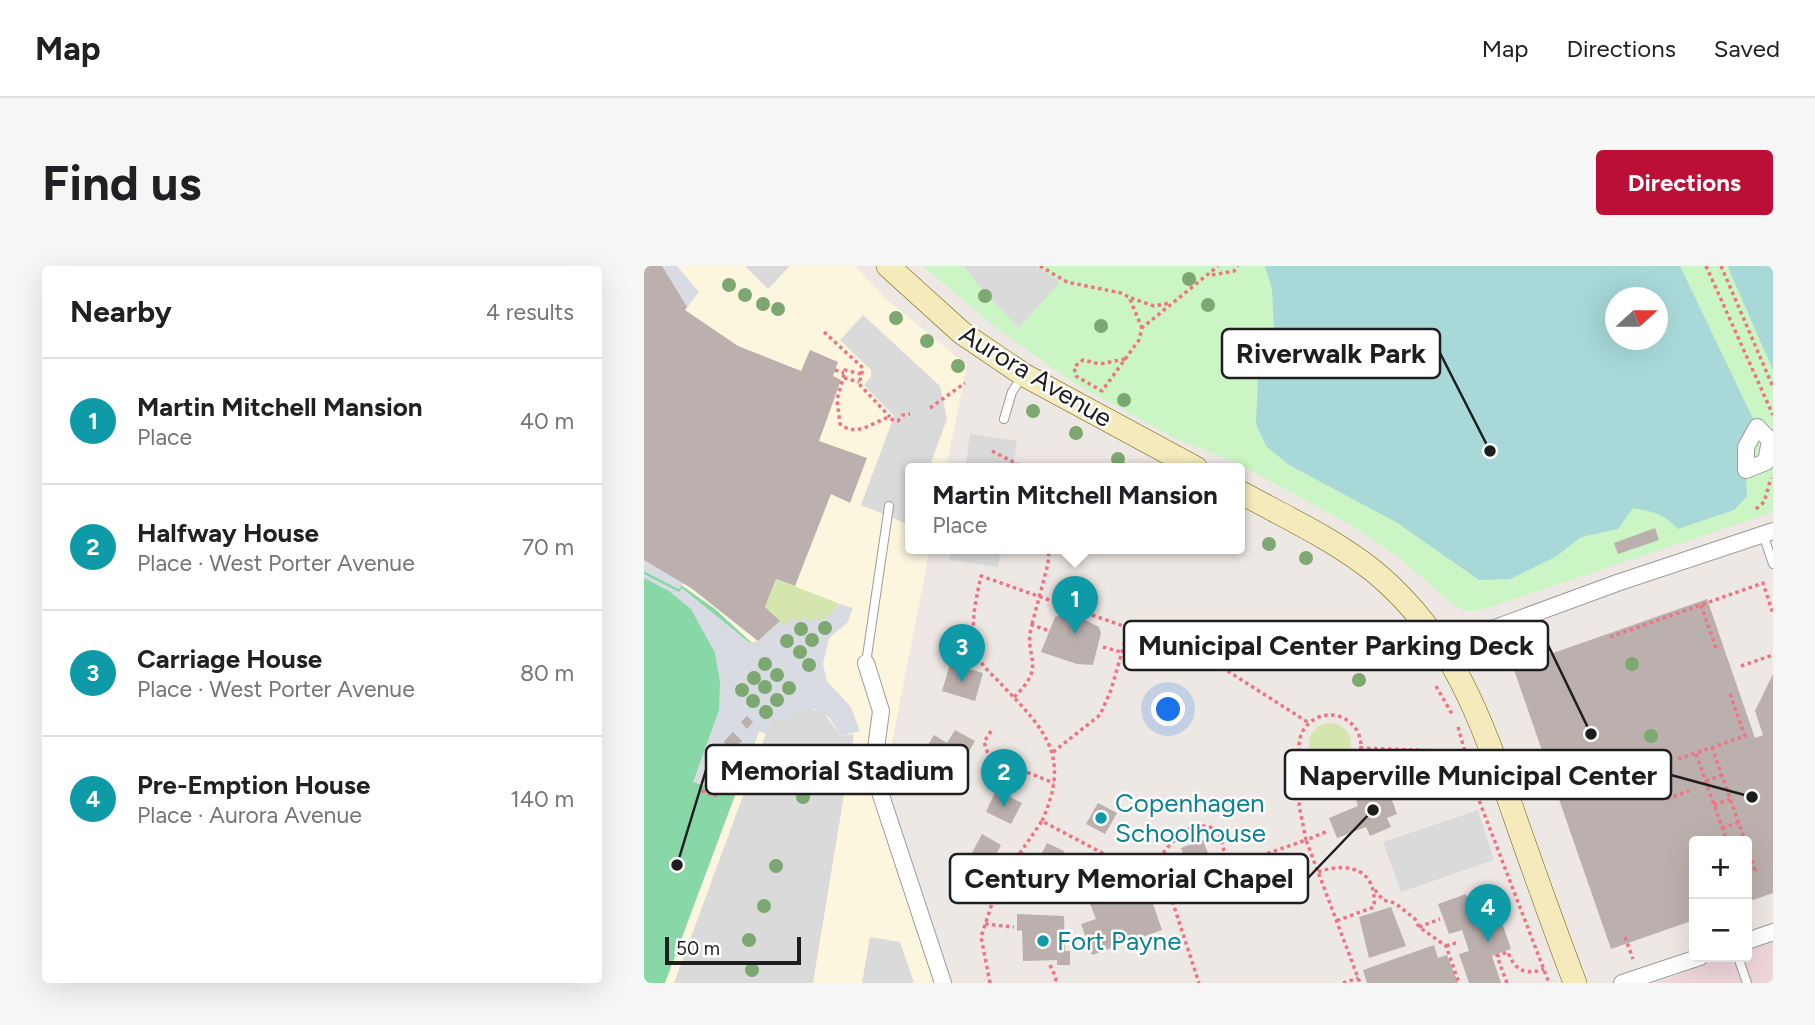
<!DOCTYPE html>
<meta charset="utf-8">
<style>
body{margin:0;font-family:Figtree,sans-serif;background:#f6f6f6;color:#202124}
.controls{position:absolute;right:21px;bottom:21px;display:grid;overflow:hidden;border-radius:7px;box-shadow:0 7px 28px #0002}
.controls button{width:63px;height:63px;display:grid;place-items:center;padding:0;border:0;border-bottom:2px solid #e0e0e0;background:#fff;color:#202124;font:35px sans-serif}
.compass{position:absolute;left:961px;top:21px;width:63px;height:63px;border-radius:50%;background:#fff;box-shadow:0 7px 28px #0002;rotate:69deg}
.scale{position:absolute;left:21px;bottom:18px;width:136px;box-sizing:border-box;padding-left:7px;border:4px solid #1e1e1e;border-top:0;font-size:19px;line-height:24px;white-space:nowrap;color:#1e1e1e;-webkit-text-stroke:5px #fff;paint-order:stroke}
.you{position:absolute;left:525px;top:444px;width:24px;height:24px;margin:-18px;border:5px solid #fff;border-radius:50%;background:#1a73e8;box-shadow:0 0 0 10px #1a73e833}
.badge{display:grid;place-items:center;width:46px;height:46px;border-radius:50%;background:#bc0f36;color:#fff;font-size:23px;font-weight:700}
.pin{position:absolute;translate:-50% -58px;filter:drop-shadow(0 2px 4px #0008)}
.pin::after{content:'';position:absolute;top:37px;width:24px;height:21px;background:inherit;clip-path:polygon(0 0,100% 0,50% 100%)}
.popup{position:absolute;left:261px;top:197px;width:340px;height:91px;box-sizing:border-box;display:grid;place-content:center;border-radius:7px;background:#fff;filter:drop-shadow(0 2px 5px #0005);font-size:23px;white-space:nowrap;color:#757577}
.popup b{font-size:26px;color:#202124}
.popup::after{content:'';position:absolute;left:50%;top:100%;margin-left:-14px;border:14px solid transparent;border-top-color:#fff}
.list{margin:0;padding:0;list-style:none}
h2{display:flex;justify-content:space-between;align-items:center;height:91px;margin:0;padding:0 28px;font-size:30px}
h2 small{font-size:23px;font-weight:400;color:#757577}
.list li{display:grid;grid-template-columns:46px 1fr auto;gap:21px;align-items:center;box-sizing:border-box;height:126px;padding:0 28px;border-top:2px solid #e0e0e0}
.list b{display:block;font-size:26px;white-space:nowrap}
.list p{margin:0;font-size:23px;white-space:nowrap;color:#757577}
.list em{font-size:23px;font-style:normal;color:#757577}
.map{position:relative;flex:none;width:1129px;height:717px;overflow:hidden;border-radius:7px}
header{display:flex;align-items:center;gap:42px;box-sizing:border-box;height:98px;padding:0 35px;background:#fff;border-bottom:2px solid #e0e0e0}
header strong{font-size:33px}
nav{display:flex;gap:38px;margin-inline-start:auto;font-size:24px}
.intro{display:flex;align-items:center;justify-content:space-between;box-sizing:border-box;height:168px;padding:0 42px}
h1{margin:0;font-size:49px}
.button{padding:18px 32px;border-radius:7px;background:#bc0f36;color:#fff;font-size:24px;font-weight:700}
main{display:flex;gap:42px;padding:0 42px}
aside{flex:1;background:#fff;border-radius:7px;box-shadow:0 7px 28px #0002}
.map>svg:first-child{display:block}
.commercial{fill:#eed5d9}
.education{fill:#fcf6df}
.grass{fill:#d5e5ae}
.park{fill:#cbf5c4;fill-rule:evenodd}
.pitch{fill:#88d7a7}
.parking{fill:#dadada}
.plaza{fill:#d9dbe3}
.water{fill:#a8d8d8;fill-rule:evenodd}
.building{fill:#bbb0ae}
.lines{fill:none;stroke-linecap:round;stroke-linejoin:round}
.lane-casing{stroke:#9b9b9b;stroke-width:10}
.street-casing{stroke:#9b9b9b;stroke-width:18}
.secondary-casing{stroke:#6c610d;stroke-width:24}
.path{stroke:#ef7483;stroke-width:3.5;stroke-dasharray:3.5 3.5;stroke-linecap:butt}
.lane{stroke:#fff;stroke-width:8}
.street{stroke:#fff;stroke-width:16}
.secondary{stroke:#f4eabc;stroke-width:23}
.tree{fill:#7da871}
.culture-dot{fill:#0f9aa8;stroke:#fff;stroke-width:2.5}
.labels{text-anchor:middle;dominant-baseline:central;stroke-width:5;stroke-linejoin:round;paint-order:stroke}
.street-label{font-size:26px;fill:#1e1e1e;stroke:#fff}
.culture-label{font-size:26px;fill:#0d838f;stroke:#fff;text-anchor:start}
.leader{fill:none;stroke:#1e1e1e;stroke-width:2.5}
.callout-dot{fill:#1e1e1e;stroke:#fff;stroke-width:2.5}
.callout{fill:#fff;stroke:#1e1e1e;stroke-width:2.5}
.callout-label{font-size:28px;text-anchor:middle;font-weight:bold;fill:#1e1e1e}
</style>
<header>
<strong>Map</strong>
<nav><a>Map</a><a>Directions</a><a>Saved</a></nav>
</header>
<div class="intro"><h1>Find us</h1><a class="button">Directions</a></div>
<main>
<aside>
<h2>Nearby<small>4 results</small></h2>
<ul class="list">
<li><span class="badge" style="background:#0f9aa8">1</span><div><b>Martin Mitchell Mansion</b><p>Place</p></div><em>40 m</em></li>
<li><span class="badge" style="background:#0f9aa8">2</span><div><b>Halfway House</b><p>Place · West Porter Avenue</p></div><em>70 m</em></li>
<li><span class="badge" style="background:#0f9aa8">3</span><div><b>Carriage House</b><p>Place · West Porter Avenue</p></div><em>80 m</em></li>
<li><span class="badge" style="background:#0f9aa8">4</span><div><b>Pre-Emption House</b><p>Place · Aurora Avenue</p></div><em>140 m</em></li>
</ul>
</aside>
<div class="map">
<svg width="1129" height="717" viewBox="0 0 1129 717">
<rect width="100%" height="100%" fill="#eee8e4"/>
<polygon class="commercial" points="1129,673 1129,717 1012,717 1080,691 1103,691 1103,682"/>
<polygon class="education" points="0,0 211,0 243,34 323,99 302,202 266,202 266,282 286,282 237,533 299,717 0,717"/>
<g class="grass">
<polygon points="132,313 196,338 178,356 140,360 121,341"/>
<circle cx="686" cy="478" r="21"/>
</g>
<path class="park" d="M279 0H1084L1129 104V246L837 344 822 345 808 338 753 290 707 259 595 198 531 172 430 117 351 61ZM972 32H1014V74H972Z"/>
<polygon class="pitch" points="0,305 35,323 37,319 71,343 110,379 103,450 115,465 21,717 0,717"/>
<g class="parking">
<polygon points="101,0 146,0 124,23"/>
<polygon points="320,0 392,0 416,16 375,62 339,25"/>
<polygon points="219,49 296,120 303,153 285,202 266,202 264,258 217,239 250,150 220,119 227,111 227,104 196,74"/>
<polygon points="326,168 373,175 369,202 321,202"/>
<polygon points="308,282 357,282 354,301 306,294"/>
<polygon points="162,442 179,446 197,470 210,468 169,717 30,717 128,451 140,455"/>
<polygon points="834,544 850,594 757,626 739,576"/>
<polygon points="226,671 256,676 270,717 218,717"/>
</g>
<g class="plaza">
<polygon points="7,0 33,0 55,26 41,44"/>
<polygon points="0,279 39,317 35,323 0,305"/>
<polygon points="0,308 35,326 38,322 106,377 114,375 136,355 140,359 149,351 154,356 161,351 167,356 172,351 178,356 196,338 209,342 203,357 185,372 179,398 183,415 207,441 216,465 197,470 185,451 171,443 162,443 140,455 129,452 122,468 115,465 109,480 106,477 100,483 91,482 88,467 80,476 87,483 72,483 63,506 69,509 68,512 64,511 60,520 49,516 75,444 76,416 71,387 47,343 25,325 0,312"/>
</g>
<g class="water">
<path d="M621 0H1036L1113 161 1102 211 1103 230 1090 244 1034 263C1020 248 1008 245 989 242L974 263 937 271 913 290 866 313 835 314 752 256 645 199 622 180 612 158 615 87 630 64 628 23ZM972 32H1014V74H972Z"/>
<polygon points="1084,0 1129,0 1129,104 1086,6"/>
</g>
<g class="building">
<polygon points="0,0 18,0 43,41 41,44 94,80 157,105 166,84 194,96 189,110 197,114 175,175 223,192 206,237 187,228 151,320 132,313 121,341 136,355 114,375 47,322 0,294"/>
<polygon points="1011,262 1015,274 974,288 970,277"/>
<polygon points="1063,333 1111,472 1119,469 1111,445 1129,408 1129,627 1103,636 1103,575 1050,575 1050,654 967,683 869,401"/>
<polygon points="428,336 439,340 436,351 455,361 457,367 449,399 433,398 397,386 411,351 424,348"/>
<polygon points="306,398 339,407 331,435 298,425"/>
<polygon points="103,450 109,456 103,463 97,456"/>
<polygon points="311,464 331,475 309,514 290,503 296,493 281,484 290,469 303,477"/>
<polygon points="89,466 98,475 89,485 80,476"/>
<polygon points="732,521 735,530 745,526 753,548 743,552 747,561 726,570 722,561 693,572 685,552 714,540 711,530"/>
<polygon points="352,524 378,537 367,558 342,546"/>
<polygon points="454,537 473,547 461,568 442,558"/>
<polygon points="338,568 357,579 334,623 314,613"/>
<polygon points="559,574 567,595 545,603 537,582"/>
<polygon points="403,577 420,585 404,615 388,606"/>
<polygon points="490,613 499,638 508,635 518,664 448,689 437,658 452,653 443,630"/>
<polygon points="822,628 829,647 852,639 867,683 848,690 857,717 825,717 815,688 825,685 818,664 805,668 794,638"/>
<polygon points="747,641 762,680 725,692 715,651"/>
<polygon points="373,648 420,650 421,685 426,685 426,699 413,699 413,694 379,695 378,664 373,665"/>
<polygon points="790,679 794,692 803,689 814,717 723,717 719,704"/>
</g>
<g class="lines">
<defs>
<g id="lane">
<polyline points="360,153 368,126 378,111"/>
<polyline points="1119,268 1129,298"/>
<polyline points="222,397 245,240"/>
<polyline points="1094,691 1103,717"/>
</g>
<g id="street">
<polygon points="1113,161 1126,174 1122,196 1102,204 1102,181"/>
<polyline points="799,381 973,317 1129,265"/>
<polyline points="222,397 237,445 229,505 299,717"/>
<polyline points="1103,675 1129,666"/>
<polyline points="978,717 1056,691"/>
</g>
<g id="secondary">
<polyline points="244,0 318,67 380,109 552,202"/>
<path d="M596 226C641 251 692 274 732 307 813 375 840 462 873 557 892 611 911 664 931 717"/>
</g>
</defs>
<use href="#lane" class="lane-casing"/>
<use href="#street" class="street-casing"/>
<use href="#secondary" class="secondary-casing"/>
<g class="path">
<polyline points="396,0 423,16 477,27 485,31 498,62"/>
<polyline points="1062,0 1129,149"/>
<polyline points="1077,0 1129,121"/>
<polyline points="568,9 590,5 594,0"/>
<polyline points="487,32 510,40 526,37"/>
<polyline points="180,66 219,102 215,118 246,151"/>
<polyline points="481,93 456,98 439,94 430,101 432,110 458,125 495,74 498,62 574,0"/>
<polyline points="191,104 200,107"/>
<path d="M217 108 201 104 193 134 196 158C211 171 227 158 242 152L254 155 259 149 266 148"/>
<polyline points="200,112 215,116"/>
<polyline points="286,142 321,117"/>
<polyline points="348,185 381,202"/>
<polyline points="1112,243 1120,236 1127,212"/>
<polyline points="1057,339 1072,382"/>
<polyline points="388,358 404,298 405,282"/>
<polyline points="966,371 1119,317 1129,348"/>
<polyline points="459,381 477,386"/>
<polyline points="1097,400 1129,389"/>
<polyline points="792,420 808,448"/>
<path d="M370 431C405 398 378 391 388 359L403 364"/>
<circle cx="686" cy="480" r="31"/>
<polyline points="814,461 833,529 905,717"/>
<polyline points="347,465 340,476 345,491 410,517"/>
<polyline points="1068,481 1101,575"/>
<polyline points="716,482 822,486"/>
<polyline points="409,486 456,449 467,424 485,362"/>
<polyline points="1052,488 1083,575"/>
<polyline points="1034,493 1101,470 1086,428"/>
<polyline points="666,503 655,539 662,574 684,565"/>
<polyline points="1062,515 1078,509"/>
<polyline points="57,519 56,524 71,530 73,525 63,522 66,512"/>
<polyline points="1023,533 1045,525"/>
<polyline points="1070,539 1086,533"/>
<path d="M398 555C427 490 402 465 358 419 350 410 338 401 334 390 325 362 331 338 337 310L522 375 568 395 665 457"/>
<polyline points="1078,562 1094,557"/>
<polyline points="1103,581 1111,604 1103,607"/>
<path d="M674 606C706 595 733 604 730 641L692 655"/>
<path d="M503 610C520 587 541 546 575 565L584 601"/>
<polyline points="524,622 555,717"/>
<polyline points="731,624 739,634 751,637 771,653 775,661 802,680 815,717"/>
<polyline points="352,625 385,635 394,619"/>
<polyline points="341,658 370,661"/>
<polyline points="775,661 796,653"/>
<polyline points="981,671 989,693"/>
<polyline points="802,680 815,676"/>
<polyline points="406,699 412,712 411,717"/>
<polyline points="346,717 337,671 354,619 398,555 524,622 662,574 716,717"/>
<polyline points="699,717 714,712"/>
<path d="M863 717 853 690 864 686C870 704 882 710 900 703"/>
</g>
<use href="#lane" class="lane"/>
<use href="#street" class="street"/>
<use href="#secondary" class="secondary"/>
</g>
<g class="tree">
<circle cx="545" cy="13" r="7"/>
<circle cx="85" cy="19" r="7"/>
<circle cx="101" cy="29" r="7"/>
<circle cx="341" cy="30" r="7"/>
<circle cx="119" cy="38" r="7"/>
<circle cx="564" cy="39" r="7"/>
<circle cx="134" cy="43" r="7"/>
<circle cx="252" cy="52" r="7"/>
<circle cx="457" cy="60" r="7"/>
<circle cx="283" cy="75" r="7"/>
<circle cx="314" cy="100" r="7"/>
<circle cx="480" cy="134" r="7"/>
<circle cx="389" cy="145" r="7"/>
<circle cx="432" cy="167" r="7"/>
<circle cx="474" cy="193" r="7"/>
<circle cx="625" cy="278" r="7"/>
<circle cx="662" cy="292" r="7"/>
<circle cx="181" cy="362" r="7"/>
<circle cx="157" cy="363" r="7"/>
<circle cx="725" cy="366" r="7"/>
<circle cx="168" cy="374" r="7"/>
<circle cx="143" cy="375" r="7"/>
<circle cx="156" cy="386" r="7"/>
<circle cx="121" cy="398" r="7"/>
<circle cx="988" cy="398" r="7"/>
<circle cx="165" cy="399" r="7"/>
<circle cx="133" cy="409" r="7"/>
<circle cx="110" cy="412" r="7"/>
<circle cx="715" cy="414" r="7"/>
<circle cx="121" cy="421" r="7"/>
<circle cx="145" cy="422" r="7"/>
<circle cx="98" cy="424" r="7"/>
<circle cx="133" cy="434" r="7"/>
<circle cx="109" cy="435" r="7"/>
<circle cx="122" cy="446" r="7"/>
<circle cx="1007" cy="470" r="7"/>
<circle cx="159" cy="531" r="7"/>
<circle cx="132" cy="600" r="7"/>
<circle cx="120" cy="640" r="7"/>
<circle cx="105" cy="674" r="7"/>
<circle cx="108" cy="704" r="7"/>
</g>
<g class="culture-dot">
<circle cx="457" cy="552" r="7"/>
<circle cx="399" cy="675" r="7"/>
</g>
<g class="labels">
<g class="street-label">
<text transform="translate(392 110) rotate(31)">Aurora Avenue</text>
</g>
<g class="culture-label">
<text x="471" y="537">Copenhagen<tspan x="471" dy="30">Schoolhouse</tspan></text>
<text x="413" y="675">Fort Payne</text>
</g>
</g>
<path class="leader" d="M846 185L796 87M947 468L904 379M33 599L62 504M1108 531L1027 509M729 544L664 612"/>
<g class="callout-dot">
<circle cx="846" cy="185" r="7"/>
<circle cx="947" cy="468" r="7"/>
<circle cx="33" cy="599" r="7"/>
<circle cx="1108" cy="531" r="7"/>
<circle cx="729" cy="544" r="7"/>
</g>
<g class="callout">
<rect x="578" y="63" width="218" height="49" rx="7"/>
<rect x="480" y="355" width="424" height="49" rx="7"/>
<rect x="62" y="479" width="262" height="49" rx="7"/>
<rect x="641" y="484" width="386" height="49" rx="7"/>
<rect x="306" y="588" width="358" height="49" rx="7"/>
</g>
<g class="callout-label">
<text x="687" y="97">Riverwalk Park</text>
<text x="692" y="389">Municipal Center Parking Deck</text>
<text x="193" y="514">Memorial Stadium</text>
<text x="834" y="519">Naperville Municipal Center</text>
<text x="485" y="622">Century Memorial Chapel</text>
</g>
</svg>
<div class="controls">
<button>+</button>
<button>−</button>
</div>
<svg class="compass" viewBox="-18 -18 36 36"><path d="M0-13l5 13h-10z" fill="#e53935"/><path d="M0 13l5-13h-10z" fill="#757577"/></svg>
<div class="scale">50 m</div>
<div class="you"></div>
<div class="pin badge" style="left:431px;top:368px;background:#0f9aa8">1</div>
<div class="popup"><b>Martin Mitchell Mansion</b>Place</div>
<div class="pin badge" style="left:360px;top:541px;background:#0f9aa8">2</div>
<div class="pin badge" style="left:318px;top:416px;background:#0f9aa8">3</div>
<div class="pin badge" style="left:844px;top:676px;background:#0f9aa8">4</div>
</div>
</main>
